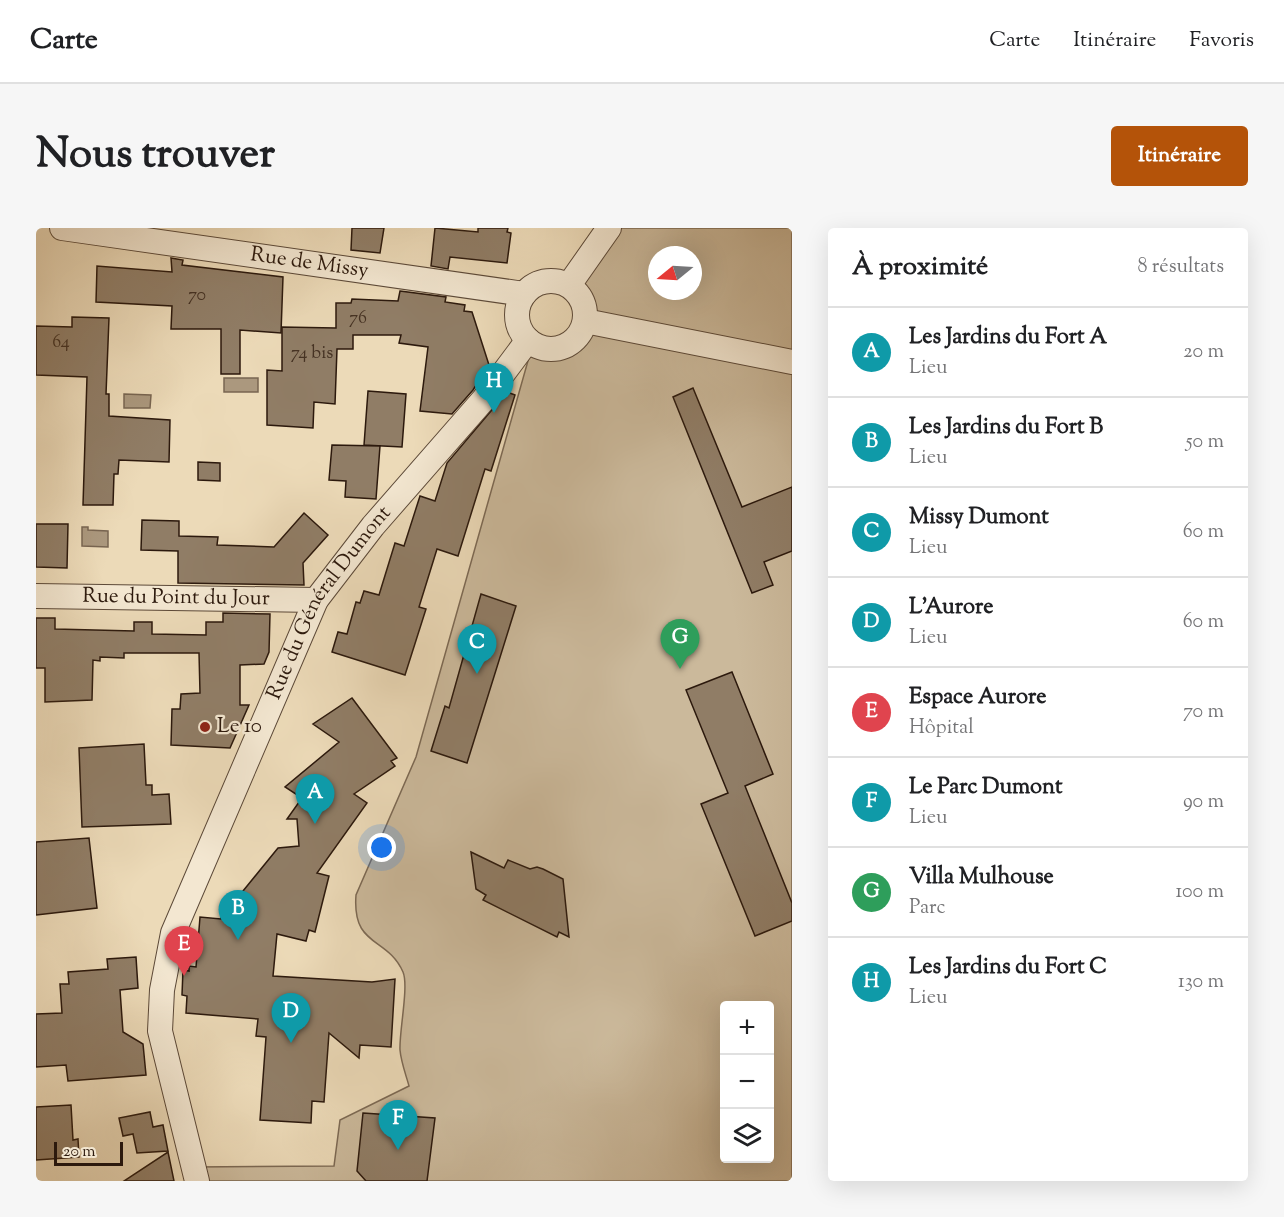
<!DOCTYPE html>
<html lang="fr">
<meta charset="utf-8">
<style>
body{margin:0;font-family:"Sorts Mill Goudy",serif;background:#f6f6f6;color:#202124}
.controls{position:absolute;right:18px;bottom:18px;display:grid;overflow:hidden;border-radius:6px;box-shadow:0 6px 24px #0002}
.controls button{width:54px;height:54px;display:grid;place-items:center;padding:0;border:0;border-bottom:2px solid #e0e0e0;background:#fff;color:#202124;font:30px sans-serif}
.compass{position:absolute;left:612px;top:18px;width:54px;height:54px;border-radius:50%;background:#fff;box-shadow:0 6px 24px #0002;rotate:252deg}
.scale{position:absolute;left:18px;bottom:15px;width:69px;box-sizing:border-box;padding-left:6px;border:3px solid #2c190d;border-top:0;font-size:16px;line-height:21px;white-space:nowrap;color:#2c190d;-webkit-text-stroke:4px #f3e7d1;paint-order:stroke}
.you{position:absolute;left:346px;top:620px;width:21px;height:21px;margin:-15px;border:4px solid #fff;border-radius:50%;background:#1a73e8;box-shadow:0 0 0 9px #1a73e833}
.badge{display:grid;place-items:center;width:39px;height:39px;border-radius:50%;background:#b45309;color:#fff;font-size:20px;font-weight:700}
.pin{position:absolute;translate:-50% -50px;filter:drop-shadow(0 2px 3px #0008)}
.pin::after{content:'';position:absolute;top:32px;width:21px;height:18px;background:inherit;clip-path:polygon(0 0,100% 0,50% 100%)}
.list{margin:0;padding:0;list-style:none}
h2{display:flex;justify-content:space-between;align-items:center;height:78px;margin:0;padding:0 24px;font-size:26px}
h2 small{font-size:20px;font-weight:400;color:#757577}
.list li{display:grid;grid-template-columns:39px 1fr auto;gap:18px;align-items:center;box-sizing:border-box;height:90px;padding:0 24px;border-top:2px solid #e0e0e0}
.list b{display:block;font-size:22px;white-space:nowrap}
.list p{margin:0;font-size:20px;white-space:nowrap;color:#757577}
.list em{font-size:20px;font-style:normal;color:#757577}
.icon{flex:none;width:33px;height:33px;fill:none;stroke:currentColor;stroke-width:2;stroke-linecap:round;stroke-linejoin:round}
.map{position:relative;flex:none;width:756px;height:953px;overflow:hidden;border-radius:6px}
header{display:flex;align-items:center;gap:36px;box-sizing:border-box;height:84px;padding:0 30px;background:#fff;border-bottom:2px solid #e0e0e0}
header strong{font-size:28px}
nav{display:flex;gap:33px;margin-inline-start:auto;font-size:21px}
.intro{display:flex;align-items:center;justify-content:space-between;box-sizing:border-box;height:144px;padding:0 36px}
h1{margin:0;font-size:42px}
.button{padding:15px 27px;border-radius:6px;background:#b45309;color:#fff;font-size:21px;font-weight:700}
main{display:flex;gap:36px;padding:0 36px}
aside{flex:1;background:#fff;border-radius:6px;box-shadow:0 6px 24px #0002}
.map>svg:first-child{display:block}
.green{fill:#cbb99b;stroke:#7c6954;stroke-width:1.5;fill-rule:evenodd}
.water{fill:#ab987e;stroke:#786551;stroke-width:1.5}
.building{fill:#907d66;stroke:#2c190d;stroke-width:1.5}
.lines{fill:none;stroke-linecap:round;stroke-linejoin:round}
.minor-casing{stroke:#5c4938;stroke-width:26}
.minor{stroke:#f3e7d1;stroke-width:24}
.poi-dot{fill:#8f2418;stroke:#f3e7d1;stroke-width:2}
.labels{text-anchor:middle;dominant-baseline:central;stroke-width:4.5;stroke-linejoin:round;paint-order:stroke}
.number-label{font-size:18px;fill:#453223}
.street-label{font-size:21px;fill:#2c190d;stroke:#f3e7d1}
.poi-label{font-size:21px;fill:#2c190d;stroke:#f3e7d1;text-anchor:start}
</style>
<header>
<strong>Carte</strong>
<nav><a>Carte</a><a>Itinéraire</a><a>Favoris</a></nav>
</header>
<div class="intro"><h1>Nous trouver</h1><a class="button">Itinéraire</a></div>
<main>
<div class="map">
<svg width="756" height="953" viewBox="0 0 756 953">
<rect width="100%" height="100%" fill="#ecdab8"/>
<filter id="stains"><feTurbulence type="fractalNoise" baseFrequency=".00333" numOctaves="4"/><feColorMatrix values="0 0 0 0 .2 0 0 0 0 .09 0 0 0 0 .02 0 0 0 .5 -.17"/></filter>
<radialGradient id="worn" r=".72"><stop offset=".6" stop-color="#630" stop-opacity="0"/><stop offset="1" stop-color="#630" stop-opacity=".3"/></radialGradient>
<path class="green" d="M573 0H756V953H160L158 939 298 938 304 892 373 858C370 847 365 834 364 822 363 804 373 758 367 744 351 708 316 720 320 667L380 529 497 115C527 132 545 111 549 83L540 64ZM621 27H657V63H621ZM688 778H734V930H688Z"/>
<g class="water">
<rect x="188" y="150" width="34" height="14"/>
<polygon points="88,166 115,167 114,180 88,180"/>
<polygon points="46,299 52,299 52,302 72,303 72,319 46,318"/>
</g>
<g class="building">
<polygon points="316,0 348,0 344,25 315,22"/>
<polygon points="399,0 442,4 442,0 472,0 471,4 475,5 471,35 414,29 412,41 395,38"/>
<polygon points="135,30 147,32 146,37 247,49 245,105 204,102 204,146 185,146 185,101 135,101 136,78 60,74 61,38 136,44"/>
<polygon points="364,63 410,69 409,74 429,77 428,83 436,84 453,137 437,162 416,186 384,183 392,119 363,115 365,107 317,107 317,121 301,121 299,176 278,174 277,200 231,197 231,142 246,143 246,99 300,100 300,75 315,75 316,71 362,73"/>
<polygon points="36,89 73,90 70,166 73,166 73,188 134,192 133,234 83,232 82,246 78,246 77,277 47,277 51,149 0,147 0,98 36,99"/>
<polygon points="657,160 706,279 756,259 756,323 728,334 737,357 716,365 637,169"/>
<polygon points="332,163 370,166 366,219 328,217"/>
<polygon points="471,164 479,167 455,243 449,241 422,328 401,321 383,379 390,381 369,447 296,424 302,404 311,406 320,374 324,375 328,363 343,367 359,315 368,318 384,268 399,273 411,235"/>
<polygon points="296,217 344,218 340,271 309,269 310,253 293,252"/>
<polygon points="162,234 184,235 184,253 162,252"/>
<polygon points="268,285 292,307 267,335 268,357 142,355 142,323 105,322 106,292 143,293 143,308 182,309 181,317 238,319"/>
<polygon points="0,296 32,296 31,340 0,339"/>
<polygon points="445,366 480,378 431,535 395,523 409,478 413,480"/>
<polygon points="187,385 234,386 233,424 228,436 204,437 204,477 213,477 194,520 135,517 136,481 144,481 145,466 164,465 163,425 88,425 88,430 64,429 64,433 57,432 56,472 9,474 9,440 0,440 0,390 19,390 19,401 98,403 98,394 116,394 116,406 170,407 170,394 187,394"/>
<polygon points="696,444 737,546 709,558 756,675 756,693 719,708 665,576 692,565 650,462"/>
<polygon points="316,470 361,530 355,533 359,538 318,566 331,575 281,645 293,648 279,704 273,702 270,713 241,706 237,748 336,754 359,751 355,819 324,817 323,830 293,805 288,874 276,873 275,895 224,892 230,809 220,808 222,791 150,785 151,768 146,767 147,742 153,743 153,738 160,739 164,689 185,691 187,678 194,679 242,620 263,618 261,591 251,591 266,570 249,559 303,514 277,496"/>
<polygon points="108,516 110,557 116,557 116,567 133,566 135,596 46,599 43,520"/>
<polygon points="53,610 61,680 0,687 0,614"/>
<polygon points="435,624 468,640 472,632 494,641 501,639 507,641 527,651 533,709 523,704 521,709 447,672 450,667 440,661"/>
<polygon points="100,729 102,760 84,762 87,804 107,816 110,847 32,853 30,837 0,839 0,786 26,785 24,756 33,756 32,744 72,741 71,731"/>
<polygon points="35,877 37,912 42,911 43,929 0,932 0,879"/>
<polygon points="114,884 117,899 127,897 132,923 101,925 97,906 87,908 83,890"/>
<polygon points="327,885 399,890 391,953 330,953 321,943"/>
<polygon points="132,924 138,953 88,953"/>
</g>
<g class="lines">
<defs>
<g id="minor">
<path id="s1" d="M26 0 488 66"/>
<circle cx="515" cy="87" r="34"/>
<polyline points="533,57 573,0"/>
<polyline points="549,93 756,134"/>
<path id="s2" d="M0 368 280 372"/>
<path id="s3" d="M161 953 124 803 126 762 137 705 280 372 337 298 448 171 492 112"/>
</g>
</defs>
<use href="#minor" class="minor-casing"/>
<use href="#minor" class="minor"/>
</g>
<circle class="poi-dot" cx="169" cy="499" r="6"/>
<g class="labels">
<g class="number-label">
<text x="161" y="68">70</text>
<text x="322" y="91">76</text>
<text x="25" y="115">64</text>
<text x="276" y="126">74 bis</text>
</g>
<g class="street-label">
<text stroke="none"><textPath href="#s1" startOffset="250">Rue de Missy</textPath></text>
<text stroke="none"><textPath href="#s2" startOffset="140">Rue du Point du Jour</textPath></text>
<text stroke="none"><textPath href="#s3" startOffset="620">Rue du Général Dumont</textPath></text>
</g>
<g class="poi-label">
<text x="181" y="499">Le 10</text>
</g>
</g>
<rect width="100%" height="100%" filter="url(#stains)"/>
<rect width="100%" height="100%" fill="url(#worn)"/>
</svg>
<div class="controls">
<button>+</button>
<button>−</button>
<button><svg class="icon" aria-label="layers" viewBox="0 0 24 24"><path d="M12 4l9 5-9 5-9-5zM3 14l9 5 9-5"/></svg></button>
</div>
<svg class="compass" viewBox="-18 -18 36 36"><path d="M0-13l5 13h-10z" fill="#e53935"/><path d="M0 13l5-13h-10z" fill="#757577"/></svg>
<div class="scale">20 m</div>
<div class="you"></div>
<div class="pin badge" style="left:279px;top:596px;background:#0f9aa8">A</div>
<div class="pin badge" style="left:202px;top:712px;background:#0f9aa8">B</div>
<div class="pin badge" style="left:441px;top:446px;background:#0f9aa8">C</div>
<div class="pin badge" style="left:255px;top:815px;background:#0f9aa8">D</div>
<div class="pin badge" style="left:148px;top:748px;background:#e0444e">E</div>
<div class="pin badge" style="left:362px;top:922px;background:#0f9aa8">F</div>
<div class="pin badge" style="left:644px;top:441px;background:#2e9e5b">G</div>
<div class="pin badge" style="left:458px;top:185px;background:#0f9aa8">H</div>
</div>
<aside>
<h2>À proximité<small>8 résultats</small></h2>
<ul class="list">
<li><span class="badge" style="background:#0f9aa8">A</span><div><b>Les Jardins du Fort A</b><p>Lieu</p></div><em>20 m</em></li>
<li><span class="badge" style="background:#0f9aa8">B</span><div><b>Les Jardins du Fort B</b><p>Lieu</p></div><em>50 m</em></li>
<li><span class="badge" style="background:#0f9aa8">C</span><div><b>Missy Dumont</b><p>Lieu</p></div><em>60 m</em></li>
<li><span class="badge" style="background:#0f9aa8">D</span><div><b>L'Aurore</b><p>Lieu</p></div><em>60 m</em></li>
<li><span class="badge" style="background:#e0444e">E</span><div><b>Espace Aurore</b><p>Hôpital</p></div><em>70 m</em></li>
<li><span class="badge" style="background:#0f9aa8">F</span><div><b>Le Parc Dumont</b><p>Lieu</p></div><em>90 m</em></li>
<li><span class="badge" style="background:#2e9e5b">G</span><div><b>Villa Mulhouse</b><p>Parc</p></div><em>100 m</em></li>
<li><span class="badge" style="background:#0f9aa8">H</span><div><b>Les Jardins du Fort C</b><p>Lieu</p></div><em>130 m</em></li>
</ul>
</aside>
</main>
